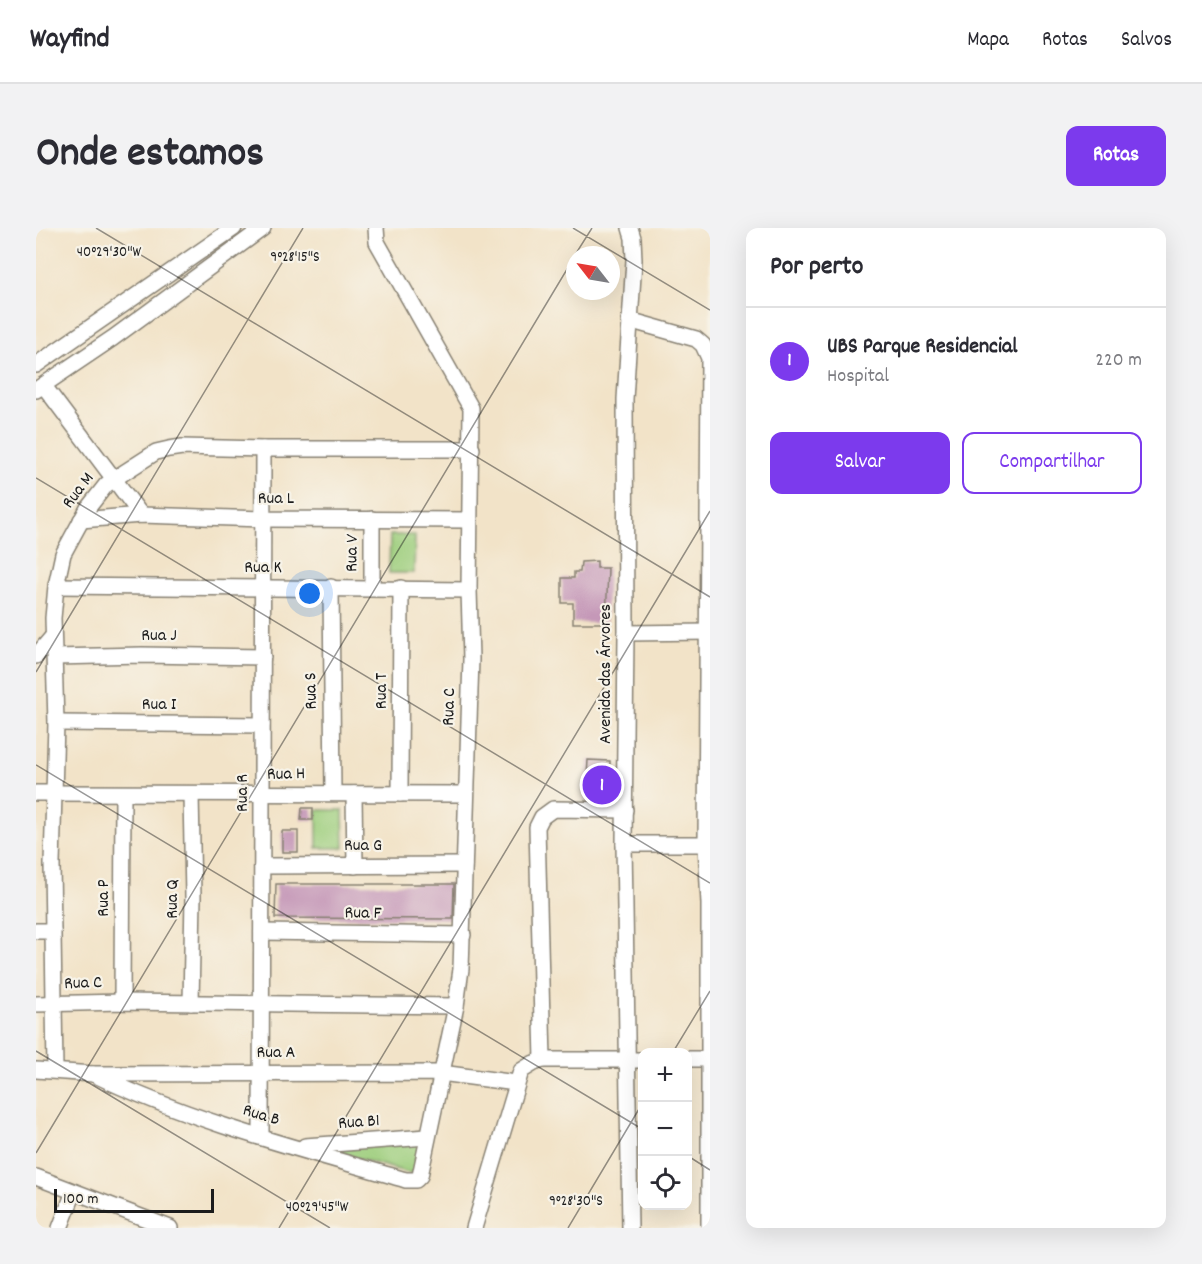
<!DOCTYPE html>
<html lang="pt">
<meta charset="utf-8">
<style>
body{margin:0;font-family:Dekko,sans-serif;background:#f2f2f3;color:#2b2b33}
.controls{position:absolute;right:18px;bottom:18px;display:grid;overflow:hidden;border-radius:12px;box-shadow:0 6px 24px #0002}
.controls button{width:54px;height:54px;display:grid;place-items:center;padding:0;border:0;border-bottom:2px solid #e1e1e2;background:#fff;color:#2b2b33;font:30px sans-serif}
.compass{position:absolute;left:530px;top:18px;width:54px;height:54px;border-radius:50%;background:#fff;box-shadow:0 6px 24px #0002;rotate:301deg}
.scale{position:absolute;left:18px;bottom:15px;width:160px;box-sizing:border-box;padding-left:6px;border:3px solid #1c1c1c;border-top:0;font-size:16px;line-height:21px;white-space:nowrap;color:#1c1c1c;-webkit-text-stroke:4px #f7f3e8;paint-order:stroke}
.you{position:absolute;left:274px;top:366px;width:21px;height:21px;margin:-15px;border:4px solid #fff;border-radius:50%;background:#1a73e8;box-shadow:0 0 0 9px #1a73e833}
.badge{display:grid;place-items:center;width:39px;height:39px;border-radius:50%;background:#7c3aed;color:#fff;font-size:20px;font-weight:700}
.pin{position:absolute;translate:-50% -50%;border:3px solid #fff;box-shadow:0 2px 6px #0006}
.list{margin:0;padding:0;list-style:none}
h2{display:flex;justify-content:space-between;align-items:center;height:78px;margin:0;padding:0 24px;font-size:26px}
h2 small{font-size:20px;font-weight:400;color:#7c7c81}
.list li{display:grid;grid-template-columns:39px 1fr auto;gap:18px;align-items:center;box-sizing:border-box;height:108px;padding:0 24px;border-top:2px solid #e1e1e2}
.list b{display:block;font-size:22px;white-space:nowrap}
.list p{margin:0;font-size:20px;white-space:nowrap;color:#7c7c81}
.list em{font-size:20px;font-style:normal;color:#7c7c81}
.actions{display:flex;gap:12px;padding:18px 24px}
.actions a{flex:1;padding:14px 0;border:2px solid #7c3aed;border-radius:12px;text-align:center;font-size:21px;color:#7c3aed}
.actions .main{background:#7c3aed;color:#fff}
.icon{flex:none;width:33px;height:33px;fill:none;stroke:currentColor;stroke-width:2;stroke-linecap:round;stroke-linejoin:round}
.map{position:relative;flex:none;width:674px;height:1000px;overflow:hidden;border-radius:12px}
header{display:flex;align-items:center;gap:36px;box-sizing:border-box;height:84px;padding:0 30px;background:#fff;border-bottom:2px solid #e1e1e2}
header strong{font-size:28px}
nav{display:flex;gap:33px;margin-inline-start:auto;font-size:21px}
.intro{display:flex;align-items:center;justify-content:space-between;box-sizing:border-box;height:144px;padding:0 36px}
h1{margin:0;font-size:42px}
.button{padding:15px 27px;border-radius:12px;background:#7c3aed;color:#fff;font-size:21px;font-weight:700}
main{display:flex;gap:36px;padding:0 36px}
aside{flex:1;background:#fff;border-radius:12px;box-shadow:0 6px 24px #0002}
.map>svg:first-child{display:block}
.green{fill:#9dce7d;stroke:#5c754c;stroke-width:1.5}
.building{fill:#c598b8}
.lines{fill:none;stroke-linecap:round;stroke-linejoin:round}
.minor-casing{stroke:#878072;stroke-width:18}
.minor{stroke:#fff;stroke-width:15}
.ticks{fill:none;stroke:#1c1c1c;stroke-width:1.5;stroke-opacity:0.45}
.labels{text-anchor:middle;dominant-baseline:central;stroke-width:4.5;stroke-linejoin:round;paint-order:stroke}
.street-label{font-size:18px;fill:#1c1c1c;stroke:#f7f3e8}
.ticks-label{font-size:15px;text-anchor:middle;fill:#1c1c1c;stroke:#f7f3e8;stroke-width:4.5;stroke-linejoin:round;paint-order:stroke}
</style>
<header>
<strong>Wayfind</strong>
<nav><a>Mapa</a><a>Rotas</a><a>Salvos</a></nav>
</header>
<div class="intro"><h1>Onde estamos</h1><a class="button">Rotas</a></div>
<main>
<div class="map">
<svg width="674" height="1000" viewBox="0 0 674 1000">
<rect width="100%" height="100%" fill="#f7f3e8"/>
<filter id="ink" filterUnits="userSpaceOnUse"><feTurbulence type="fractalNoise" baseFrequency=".0167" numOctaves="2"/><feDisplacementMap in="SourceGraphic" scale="12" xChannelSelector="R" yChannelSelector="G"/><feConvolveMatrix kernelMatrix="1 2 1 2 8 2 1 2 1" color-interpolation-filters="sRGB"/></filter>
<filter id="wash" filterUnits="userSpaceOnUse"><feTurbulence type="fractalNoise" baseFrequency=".008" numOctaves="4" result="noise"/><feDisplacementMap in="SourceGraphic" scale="24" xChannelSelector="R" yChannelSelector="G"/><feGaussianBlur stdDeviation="1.35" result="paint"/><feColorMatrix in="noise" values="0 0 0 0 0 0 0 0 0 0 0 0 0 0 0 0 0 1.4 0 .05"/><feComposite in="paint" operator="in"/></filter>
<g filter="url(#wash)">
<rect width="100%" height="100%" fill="#f2e3c8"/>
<g class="green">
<polygon points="354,307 379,307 378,345 353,345"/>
<polygon points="281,582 307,582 308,620 281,620"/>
<polygon points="386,915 380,947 282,919"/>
</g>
<g id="blocks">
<g class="building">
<polygon points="561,333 561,340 572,340 570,395 537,395 537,375 526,375 526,350 538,350 538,344 544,344 545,334"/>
<polygon points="552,532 574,533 573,566 557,566 558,549 551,548"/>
<polygon points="266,580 277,580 277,592 265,592"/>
<rect x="246" y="603" width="16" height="21"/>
<polygon points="240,656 418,656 417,691 239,690"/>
</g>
</g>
</g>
<g filter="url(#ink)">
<use href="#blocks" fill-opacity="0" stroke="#878072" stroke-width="1.5"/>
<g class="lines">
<defs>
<g id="minor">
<polyline points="593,92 660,111 667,117 673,130 670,616 673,676 673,1000"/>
<polyline points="0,137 198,0"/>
<polyline points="8,158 105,287"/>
<polyline points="0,162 77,110 227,0"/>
<polyline points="45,292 105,287 227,291 434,292"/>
<polyline points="20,358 433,362"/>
<polyline points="295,359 297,565"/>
<polyline points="336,360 336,291"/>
<polyline points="590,405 674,404"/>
<polyline points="0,428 17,408"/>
<polyline points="19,429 106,427 227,429"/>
<polyline points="20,495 226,497"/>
<polyline points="0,565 430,566"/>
<polyline points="155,566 157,669 155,775"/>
<polyline points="318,566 319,638"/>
<polyline points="364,566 365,360"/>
<polyline points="588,616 674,616"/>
<polyline points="226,638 428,637"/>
<polyline points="0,703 17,703"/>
<polyline points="226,704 427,707"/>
<polyline points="86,774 87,566"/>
<polyline points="0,776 86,774 420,778"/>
<polyline points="652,831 674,831"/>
<polyline points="507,832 501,599 506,589 517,581 589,582"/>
<polyline points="0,842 57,846 405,845 480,855"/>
<polyline points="19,842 16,636 20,495 17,390 20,358 27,326 52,280 70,257 78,251 120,224 133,221 146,219 227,221 436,221"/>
<path d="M57 846C157 894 264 921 370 952H380L384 948 420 778 425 741 435 431 433 362 435 180 341 14 340 0"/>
<polyline points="225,909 227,221"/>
<polyline points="269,918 391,909"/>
<polyline points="0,949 134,1000"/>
<polyline points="24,1000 38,964"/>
<polyline points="438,1000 485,843 498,835 507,832 606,832"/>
<polyline points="594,1000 588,616 590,405 589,171 598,32 597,10 594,0"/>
</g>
</defs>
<use href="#minor" class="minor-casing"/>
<use href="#minor" class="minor"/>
</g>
</g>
<path class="ticks" d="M60 0 674 369M537 0 674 82M539 27 556 0M0 250 674 655M0 444 267 0M0 537 606 901M0 823 294 1000M637 824 674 763M0 925 539 28M652 928 674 942M243 1000 674 283M532 1000 606 876"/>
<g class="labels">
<g class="street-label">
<text transform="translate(43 263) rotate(-53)">Rua M</text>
<text x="240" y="271">Rua L</text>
<text transform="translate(317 325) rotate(-89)">Rua V</text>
<text x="227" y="340">Rua K</text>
<text x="123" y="408">Rua J</text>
<text transform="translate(570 446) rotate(-90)">Avenida das Árvores</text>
<text transform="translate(276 463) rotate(-91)">Rua S</text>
<text transform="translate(346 463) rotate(-90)">Rua T</text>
<text x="123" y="477">Rua I</text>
<text transform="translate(414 479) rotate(-88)">Rua C</text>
<text transform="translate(250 547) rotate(-1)">Rua H</text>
<text transform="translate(207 565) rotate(-90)">Rua R</text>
<text x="327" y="618">Rua G</text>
<text transform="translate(68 670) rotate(-90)">Rua P</text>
<text transform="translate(137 671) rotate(-90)">Rua Q</text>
<text transform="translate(327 686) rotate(1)">Rua F</text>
<text transform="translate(47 756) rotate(-2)">Rua C</text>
<text x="240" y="825">Rua A</text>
<text transform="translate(225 888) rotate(17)">Rua B</text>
<text transform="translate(323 895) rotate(-4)">Rua B1</text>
</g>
</g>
<g class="ticks-label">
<text x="73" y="28">40°29'30"W</text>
<text x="259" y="33">9°28'15"S</text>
<text x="540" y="977">9°28'30"S</text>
<text x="281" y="983">40°29'45"W</text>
</g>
</svg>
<div class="controls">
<button>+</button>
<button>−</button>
<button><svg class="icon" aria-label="locate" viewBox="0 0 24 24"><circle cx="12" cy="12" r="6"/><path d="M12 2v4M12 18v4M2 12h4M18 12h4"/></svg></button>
</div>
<svg class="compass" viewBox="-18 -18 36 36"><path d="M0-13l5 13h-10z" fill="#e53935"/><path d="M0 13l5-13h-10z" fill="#7c7c81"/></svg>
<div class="scale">100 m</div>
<div class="you"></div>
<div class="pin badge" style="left:566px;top:557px">1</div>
</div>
<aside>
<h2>Por perto<small></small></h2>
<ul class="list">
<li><span class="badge">1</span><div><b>UBS Parque Residencial</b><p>Hospital</p></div><em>220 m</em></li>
</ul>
<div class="actions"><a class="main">Salvar</a><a>Compartilhar</a></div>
</aside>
</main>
